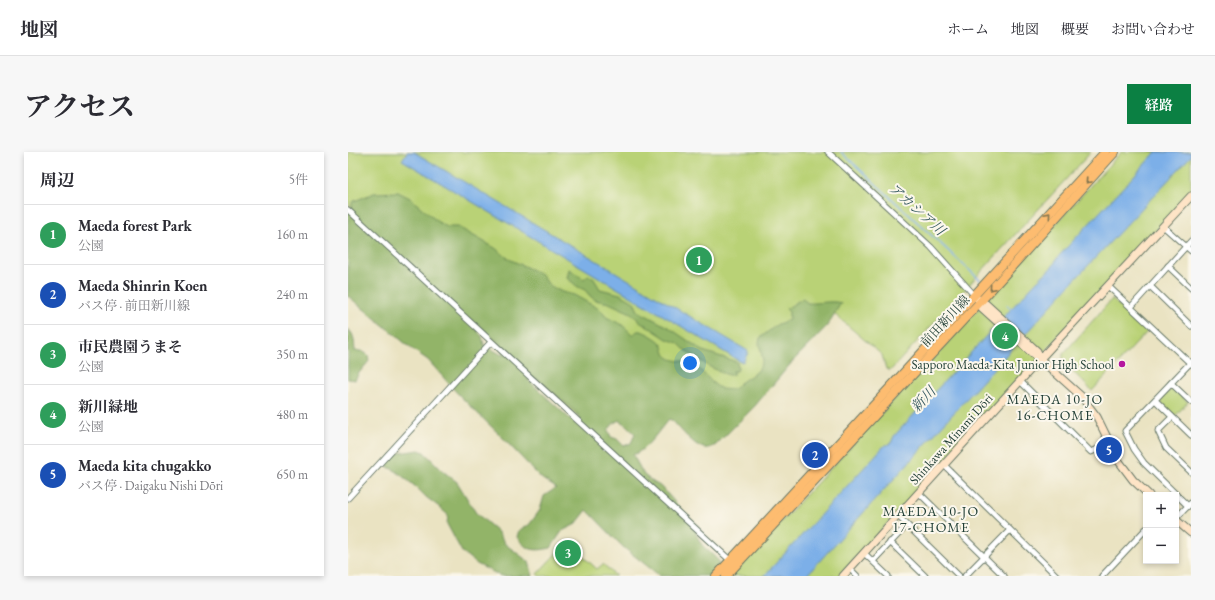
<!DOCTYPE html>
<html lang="ja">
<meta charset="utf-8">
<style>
body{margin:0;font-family:"EB Garamond","Noto Serif JP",serif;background:#f7f7f7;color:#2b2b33}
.controls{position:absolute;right:12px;bottom:12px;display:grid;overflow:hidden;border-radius:0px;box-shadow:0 2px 6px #0003}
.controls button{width:36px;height:36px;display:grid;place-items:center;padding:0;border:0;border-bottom:1px solid #e1e1e2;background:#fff;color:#2b2b33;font:20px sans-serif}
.you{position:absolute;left:342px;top:211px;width:14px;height:14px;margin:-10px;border:3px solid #fff;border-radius:50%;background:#1a73e8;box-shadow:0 0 0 6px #1a73e833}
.badge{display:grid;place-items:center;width:26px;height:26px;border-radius:50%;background:#0b8043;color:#fff;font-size:13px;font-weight:700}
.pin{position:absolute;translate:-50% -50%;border:2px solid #fff;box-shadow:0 1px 4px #0006}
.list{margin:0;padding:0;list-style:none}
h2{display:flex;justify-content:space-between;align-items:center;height:52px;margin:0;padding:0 16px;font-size:17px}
h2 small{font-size:13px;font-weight:400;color:#7c7c81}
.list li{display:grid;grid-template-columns:26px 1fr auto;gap:12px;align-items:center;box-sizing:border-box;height:60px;padding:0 16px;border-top:1px solid #e1e1e2}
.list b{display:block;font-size:15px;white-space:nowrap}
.list p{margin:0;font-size:13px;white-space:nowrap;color:#7c7c81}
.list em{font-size:13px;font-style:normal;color:#7c7c81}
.map{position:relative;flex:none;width:843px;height:424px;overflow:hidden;border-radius:0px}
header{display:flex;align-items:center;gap:24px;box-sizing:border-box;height:56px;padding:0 20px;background:#fff;border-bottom:1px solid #e1e1e2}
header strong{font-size:19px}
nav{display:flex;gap:22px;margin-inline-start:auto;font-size:14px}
.intro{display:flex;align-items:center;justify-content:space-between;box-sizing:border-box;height:96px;padding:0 24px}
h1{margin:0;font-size:28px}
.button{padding:10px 18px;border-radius:0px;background:#0b8043;color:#fff;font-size:14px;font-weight:700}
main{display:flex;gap:24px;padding:0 24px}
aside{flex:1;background:#fff;border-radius:0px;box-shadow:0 2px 6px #0003}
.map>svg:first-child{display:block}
.green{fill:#b9d276;stroke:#6c8855}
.forest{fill:#92b467;stroke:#58784e;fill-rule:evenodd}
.water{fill:#7cafe8;stroke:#4e768e}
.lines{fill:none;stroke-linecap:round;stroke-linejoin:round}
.stream{stroke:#7cafe8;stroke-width:1.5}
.street-casing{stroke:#676;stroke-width:7}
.secondary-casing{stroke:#676;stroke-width:9}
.primary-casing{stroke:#676;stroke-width:10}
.street{stroke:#fff;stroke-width:5}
.secondary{stroke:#fee4c6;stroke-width:7}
.primary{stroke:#fdbc70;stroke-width:8}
.oneway{stroke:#83764f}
.poi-dot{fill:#b5179e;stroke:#fbf7ec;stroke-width:1.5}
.labels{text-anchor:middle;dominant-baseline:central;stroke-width:4;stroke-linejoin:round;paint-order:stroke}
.street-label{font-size:13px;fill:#1f3d34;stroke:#fbf7ec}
.poi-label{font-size:13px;fill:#1f3d34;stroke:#fbf7ec;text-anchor:end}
.water-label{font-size:14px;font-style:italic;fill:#365a61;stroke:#fbf7ec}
.neighbourhood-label{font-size:14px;letter-spacing:1px;fill:#1f3d34;stroke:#fbf7ec}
</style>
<header>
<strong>地図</strong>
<nav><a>ホーム</a><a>地図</a><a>概要</a><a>お問い合わせ</a></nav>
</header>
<div class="intro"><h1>アクセス</h1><a class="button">経路</a></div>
<main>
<aside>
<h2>周辺<small>5件</small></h2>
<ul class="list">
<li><span class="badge" style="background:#2e9e5b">1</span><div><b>Maeda forest Park</b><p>公園</p></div><em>160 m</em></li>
<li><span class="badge" style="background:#1a4fb4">2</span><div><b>Maeda Shinrin Koen</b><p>バス停 · 前田新川線</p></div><em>240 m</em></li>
<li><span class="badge" style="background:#2e9e5b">3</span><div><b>市民農園うまそ</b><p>公園</p></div><em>350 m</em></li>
<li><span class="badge" style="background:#2e9e5b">4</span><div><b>新川緑地</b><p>公園</p></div><em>480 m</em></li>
<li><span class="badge" style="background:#1a4fb4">5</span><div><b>Maeda kita chugakko</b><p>バス停 · Daigaku Nishi Dōri</p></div><em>650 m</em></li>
</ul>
</aside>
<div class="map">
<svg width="843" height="424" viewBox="0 0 843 424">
<rect width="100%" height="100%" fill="#fbf7ec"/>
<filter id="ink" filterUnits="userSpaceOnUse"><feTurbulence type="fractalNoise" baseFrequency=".025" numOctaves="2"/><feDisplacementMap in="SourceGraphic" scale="8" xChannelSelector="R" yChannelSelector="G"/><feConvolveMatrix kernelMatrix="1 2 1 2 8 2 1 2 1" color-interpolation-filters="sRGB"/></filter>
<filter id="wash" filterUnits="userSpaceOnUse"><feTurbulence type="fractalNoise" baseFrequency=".012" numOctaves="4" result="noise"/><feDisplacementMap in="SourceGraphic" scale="16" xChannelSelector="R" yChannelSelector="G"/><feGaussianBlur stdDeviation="0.9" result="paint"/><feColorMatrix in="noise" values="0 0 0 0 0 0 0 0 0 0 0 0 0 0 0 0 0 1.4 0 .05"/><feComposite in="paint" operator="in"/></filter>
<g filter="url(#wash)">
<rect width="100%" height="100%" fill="#eae3c2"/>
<g class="green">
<polygon points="0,0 743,0 542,219 538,217 534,203 484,160 361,293 322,262 268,260 249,281 141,187 0,52"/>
<polygon points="773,0 843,0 843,40 491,424 383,424 656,129"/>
<polygon points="764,147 799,180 744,239 715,209 715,202"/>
<polygon points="823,237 826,237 840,250 827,264 812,250 812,248"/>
<polygon points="219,390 249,417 255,412 268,424 191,424 189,422"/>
</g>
<g class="forest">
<path d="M50 40 62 46 90 70 99 75H110L147 96 161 107 193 122 201 133 214 140 226 143 253 158 258 165 273 172 285 183C287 181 289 178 292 179 296 179 311 188 313 191 317 195 315 202 320 205 326 210 336 208 343 211 355 217 363 233 374 237 377 238 383 237 386 237L392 231 410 219 415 208 411 191 412 186 430 172 441 168V160L438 157 455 146 459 151C471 152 482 148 493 151L479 174 445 209 406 255 368 293C364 295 361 297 356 296 346 294 332 277 325 269L321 267C310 279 300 297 285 303L296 323 305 330 312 334 339 363 345 368 350 373 348 382 354 393 371 409V413L362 424H312L275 395 239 358 228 372 214 379 203 396C188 399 179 400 169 385L171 378 181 373 192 358 196 344 208 336 193 326 154 285 110 242 80 208 64 197 0 144V56H4V50L26 41ZM129 179H136L150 189 156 197V204L136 193 134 184ZM179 227H190L229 261 233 269 221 266ZM271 268 277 272 287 282 283 291 276 294 269 287 263 285 260 278 266 271Z"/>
<polygon points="221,117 236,127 240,123 246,127 252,137 272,142 286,150 290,159 320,175 355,199 389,210 390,217 389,219 385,219 385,223 380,223 362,215 337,198 330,191 319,187 290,168 283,161 261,151 247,148 242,144 237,138 230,135 219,126"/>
<path d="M0 177C7 183 6 190 7 199H14L20 203 21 209 11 221 7 228 0 227Z"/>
<polygon points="71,298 76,300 96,320 109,330 128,361 149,379 157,392 181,410 185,424 153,424 129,412 114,400 99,372 100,363 90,354 78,345 68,335 48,319 40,315 39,311 44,302"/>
</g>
<g class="water">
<polygon points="59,0 66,0 400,199 400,201 395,210 393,209 393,210 54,8"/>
<polygon points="808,0 843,0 843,4 719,136 458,424 416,424 536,294 543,291 546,284 687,131 705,114 709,106"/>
</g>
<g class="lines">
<g class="stream">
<polyline points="493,0 632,128"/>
<polyline points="659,153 663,157"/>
</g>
</g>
</g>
<g filter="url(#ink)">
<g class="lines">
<defs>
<g id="street">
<polyline points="480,0 583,95 627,144"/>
<polyline points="0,58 384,410"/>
<polyline points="815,74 843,99"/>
<polyline points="820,114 843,136"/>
<polyline points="760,134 843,212"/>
<polyline points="802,134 843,174"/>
<polyline points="783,155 843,89"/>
<polyline points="672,229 743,300 762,292"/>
<polyline points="823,231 843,250"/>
<polyline points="807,248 843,283"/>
<polyline points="824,265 810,279 818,296 843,320"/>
<polyline points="596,313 709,424"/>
<polyline points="571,341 656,424"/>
<polyline points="0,346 143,190"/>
<polyline points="840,354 796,311 786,297 777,279 843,210"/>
<polyline points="550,364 611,424"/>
<polyline points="828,366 843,351"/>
<polyline points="542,390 577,424"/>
<polyline points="516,401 540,424"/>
<polyline points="525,409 559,373"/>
<polyline points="502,417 509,424"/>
<polyline points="617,424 662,378"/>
<polyline points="754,424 798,377"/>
</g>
<g id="secondary">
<polyline points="627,144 632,150 634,156 687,204 692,207 733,244 749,265 770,308 785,328 801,343"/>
<polyline points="632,150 638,152 689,199 692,207"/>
<polyline points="828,368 843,381"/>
<polyline points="495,424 692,207 843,44"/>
</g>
<g id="primary">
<polyline points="368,424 561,215 757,0"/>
<polyline points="378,424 632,150 767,0"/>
</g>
</defs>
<use href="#street" class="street-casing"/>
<use href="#secondary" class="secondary-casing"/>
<use href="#primary" class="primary-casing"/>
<use href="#street" class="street"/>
<use href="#secondary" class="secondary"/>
<use href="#primary" class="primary"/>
</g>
<defs><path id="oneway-chevron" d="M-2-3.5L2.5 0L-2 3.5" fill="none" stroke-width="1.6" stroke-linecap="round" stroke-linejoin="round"/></defs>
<g class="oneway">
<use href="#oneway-chevron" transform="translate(740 29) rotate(133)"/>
<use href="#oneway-chevron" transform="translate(700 63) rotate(-49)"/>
<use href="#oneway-chevron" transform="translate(644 136) rotate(131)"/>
</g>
</g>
<circle class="poi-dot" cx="774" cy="212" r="4"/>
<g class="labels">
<g class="street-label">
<text transform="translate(597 169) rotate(-47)">前田新川線</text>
<text transform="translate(603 287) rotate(-48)">Shinkawa Minami Dōri</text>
</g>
<g class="poi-label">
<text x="766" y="212">Sapporo Maeda-Kita Junior High School</text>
</g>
<g class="water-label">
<text transform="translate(569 57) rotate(42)">アカシア川</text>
<text transform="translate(575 247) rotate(-47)">新川</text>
</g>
<g class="neighbourhood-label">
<text x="707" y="247">MAEDA 10-JO<tspan x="707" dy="16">16-CHOME</tspan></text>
<text x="583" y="359">MAEDA 10-JO<tspan x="583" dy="16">17-CHOME</tspan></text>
</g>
</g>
</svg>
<div class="controls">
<button>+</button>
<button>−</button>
</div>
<div class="you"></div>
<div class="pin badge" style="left:351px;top:108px;background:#2e9e5b">1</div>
<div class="pin badge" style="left:467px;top:303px;background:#1a4fb4">2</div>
<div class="pin badge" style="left:220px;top:401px;background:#2e9e5b">3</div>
<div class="pin badge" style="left:657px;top:184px;background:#2e9e5b">4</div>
<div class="pin badge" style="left:761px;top:298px;background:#1a4fb4">5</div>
</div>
</main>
